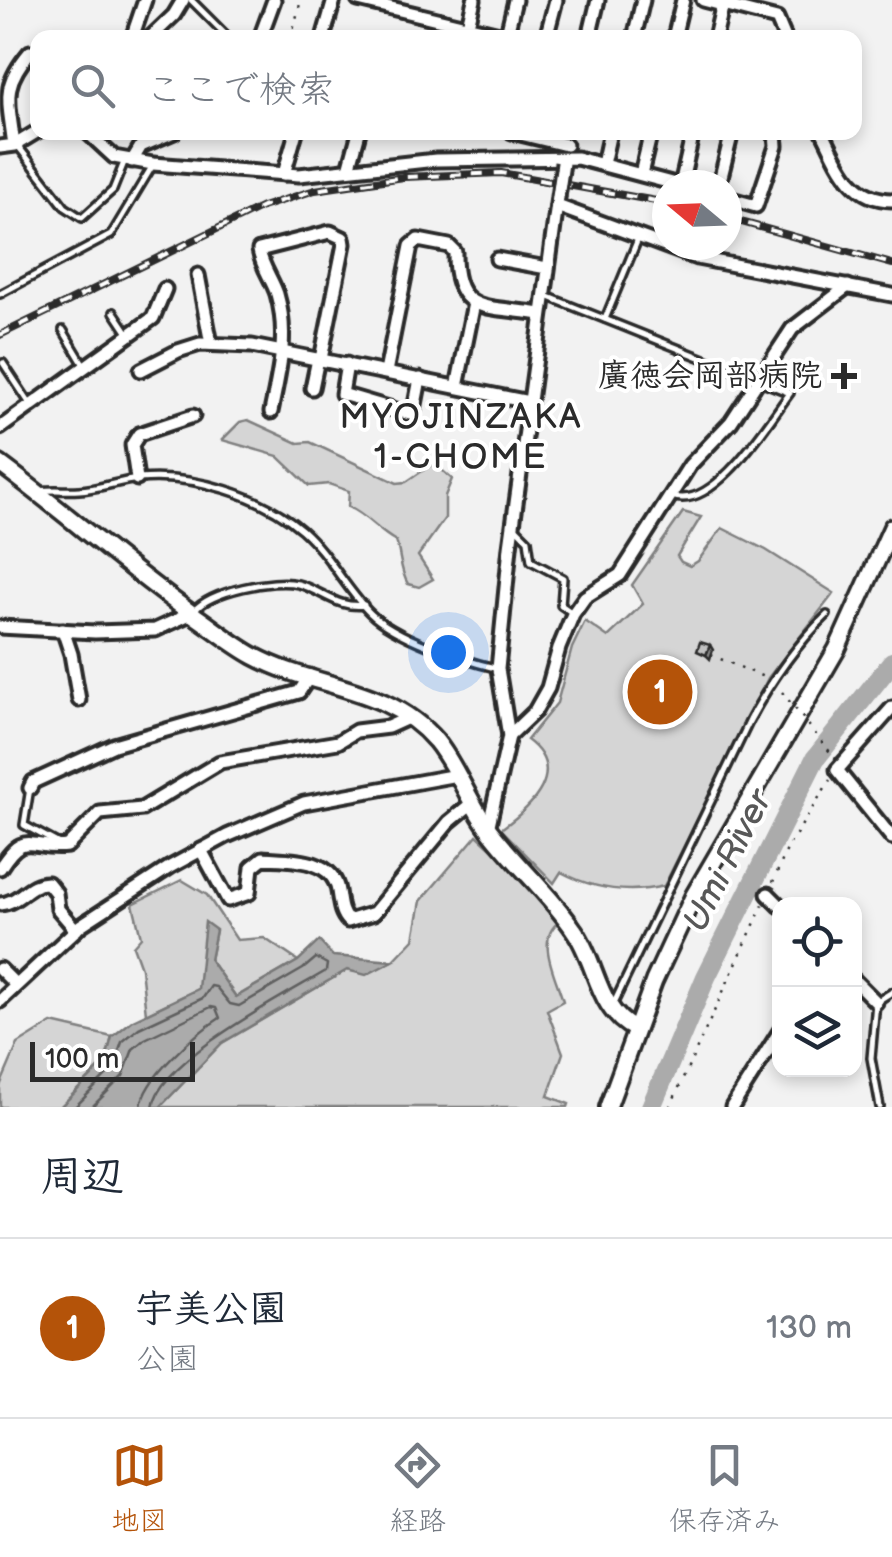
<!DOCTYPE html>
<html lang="ja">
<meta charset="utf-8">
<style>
body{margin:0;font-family:"Balsamiq Sans","Klee One",sans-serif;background:#f2f2f3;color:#1f2937}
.controls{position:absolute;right:30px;bottom:30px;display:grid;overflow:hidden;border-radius:20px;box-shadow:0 5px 15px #0003}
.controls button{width:90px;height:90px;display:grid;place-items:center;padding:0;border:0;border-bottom:2px solid #e0e1e3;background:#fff;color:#1f2937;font:50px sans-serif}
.compass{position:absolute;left:652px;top:170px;width:90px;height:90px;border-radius:50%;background:#fff;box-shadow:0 5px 15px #0003;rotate:289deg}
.scale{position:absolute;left:30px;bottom:25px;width:165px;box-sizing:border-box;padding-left:10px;border:5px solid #2b2b2b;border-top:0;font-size:28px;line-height:35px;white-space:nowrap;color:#2b2b2b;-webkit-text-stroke:8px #fff;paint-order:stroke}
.you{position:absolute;left:448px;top:652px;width:35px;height:35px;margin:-25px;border:8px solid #fff;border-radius:50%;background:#1a73e8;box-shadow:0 0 0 15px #1a73e833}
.badge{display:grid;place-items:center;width:65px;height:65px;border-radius:50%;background:#b45309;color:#fff;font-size:32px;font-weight:700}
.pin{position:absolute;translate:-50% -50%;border:5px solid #fff;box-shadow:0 2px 10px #0006}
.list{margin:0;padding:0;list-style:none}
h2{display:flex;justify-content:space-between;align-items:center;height:130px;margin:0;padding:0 40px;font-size:42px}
h2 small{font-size:32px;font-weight:400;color:#747a83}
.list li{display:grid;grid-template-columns:65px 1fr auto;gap:30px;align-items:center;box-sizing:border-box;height:180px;padding:0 40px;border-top:2px solid #e0e1e3}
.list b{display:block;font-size:38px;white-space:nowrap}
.list p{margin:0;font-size:32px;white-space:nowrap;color:#747a83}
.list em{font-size:32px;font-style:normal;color:#747a83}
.icon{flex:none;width:55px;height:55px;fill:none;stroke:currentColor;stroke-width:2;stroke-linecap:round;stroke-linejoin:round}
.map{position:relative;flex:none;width:892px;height:1107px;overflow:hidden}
.search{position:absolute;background:#fff;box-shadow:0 5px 15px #0003;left:30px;right:30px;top:30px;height:110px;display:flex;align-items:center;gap:25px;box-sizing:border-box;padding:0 35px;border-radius:20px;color:#747a83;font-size:38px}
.sheet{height:310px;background:#fff}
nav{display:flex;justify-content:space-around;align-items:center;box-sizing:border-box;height:140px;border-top:2px solid #e0e1e3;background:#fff;font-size:28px;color:#747a83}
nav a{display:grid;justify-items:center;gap:5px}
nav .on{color:#b45309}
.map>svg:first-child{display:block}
.green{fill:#d5d5d5;stroke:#808080;stroke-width:2.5}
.water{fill:#ababab;stroke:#787878;stroke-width:2.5}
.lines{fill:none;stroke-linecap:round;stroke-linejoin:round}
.shore{stroke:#5e5e5e;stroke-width:2.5}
.river{stroke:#ababab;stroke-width:20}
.lane-casing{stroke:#2b2b2b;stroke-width:12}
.street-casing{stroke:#2b2b2b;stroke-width:19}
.secondary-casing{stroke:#2b2b2b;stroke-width:22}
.path{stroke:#2b2b2b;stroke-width:2.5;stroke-dasharray:2.5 8;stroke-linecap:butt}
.lane{stroke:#fff;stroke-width:5}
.street{stroke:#fff;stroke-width:11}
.secondary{stroke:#fff;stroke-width:15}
.rail-casing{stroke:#2b2b2b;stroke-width:8}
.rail{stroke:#fff;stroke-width:4;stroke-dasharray:11;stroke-linecap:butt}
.street-bridge-casing{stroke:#2b2b2b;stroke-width:19;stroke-linecap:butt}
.path-bridge{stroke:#2b2b2b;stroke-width:2.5;stroke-dasharray:2.5 8;stroke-linecap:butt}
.street-bridge{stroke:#fff;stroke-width:11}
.shaded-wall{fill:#878787;stroke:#2b2b2b;stroke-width:2.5}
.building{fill:#c1c1c1;stroke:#2b2b2b;stroke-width:2.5}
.poi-dot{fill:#2b2b2b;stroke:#fff;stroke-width:4}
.labels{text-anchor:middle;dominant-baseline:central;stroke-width:8;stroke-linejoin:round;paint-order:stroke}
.poi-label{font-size:32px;font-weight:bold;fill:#2b2b2b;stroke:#fff;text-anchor:end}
.neighbourhood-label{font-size:35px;letter-spacing:2.5px;fill:#2b2b2b;stroke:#fff}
.water-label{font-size:35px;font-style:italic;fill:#585858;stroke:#fff}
</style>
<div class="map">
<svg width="892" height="1107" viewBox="0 0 892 1107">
<rect width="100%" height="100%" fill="#f2f2f2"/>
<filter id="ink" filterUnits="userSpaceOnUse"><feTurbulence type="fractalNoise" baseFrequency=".01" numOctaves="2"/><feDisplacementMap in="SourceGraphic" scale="20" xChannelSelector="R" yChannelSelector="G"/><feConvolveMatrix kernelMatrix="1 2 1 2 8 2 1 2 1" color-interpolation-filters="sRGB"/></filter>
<g filter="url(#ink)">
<g class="green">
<path d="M248 420 298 443 310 442 397 483 406 482 434 463 452 479 445 496V518L418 556 433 579 419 587 408 584C400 571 401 556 396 541 377 531 367 515 348 507L349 491 329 484 309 486 278 456 222 440 240 422Z"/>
<path d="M683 512 701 517 677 556 681 562 690 566 698 561 722 528 766 550 834 593 768 678 664 886C629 894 593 889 561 872L554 883 501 829C532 807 569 771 527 740L557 703 572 648 585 621 608 637 643 604 632 585Z"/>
<path d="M477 835 515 870 560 921C534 939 556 976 563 1001L547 1010 563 1053 548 1096 569 1104 568 1107H160L222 1043 347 970 366 974 393 961 414 939 421 901Z"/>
<polygon points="182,880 207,895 237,940 264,938 298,961 236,997 210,960 216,930 198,989 146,1014 141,968 133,946 141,937 133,904"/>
<polygon points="52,1023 112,1037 105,1063 60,1107 0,1107 0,1086 18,1044"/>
</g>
<polygon class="water" points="205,922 216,930 210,960 236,997 298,961 319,941 333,956 393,961 366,975 347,970 222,1043 160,1107 60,1107 105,1063 112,1037 133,1020 198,989"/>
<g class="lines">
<g class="shore">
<path d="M75 1107 113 1069 122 1042 139 1028 203 998 211 986 216 987 230 1004 239 1006 303 969 316 958 327 964 326 971C286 995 159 1060 153 1107"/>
<path d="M92 1107 123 1076 133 1049 145 1039 211 1007 216 1008 220 1018C196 1033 143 1079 141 1107"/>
</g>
<polyline class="river" points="651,1107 706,977 815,759 892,662"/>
<defs>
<g id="lane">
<polyline points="191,0 229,38"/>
<polyline points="18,146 65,207 82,218 113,190 125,160"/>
<polyline points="0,294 111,235 153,165"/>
<path d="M544 295 790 393C769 421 713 513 672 496"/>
<polyline points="114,312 128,333"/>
<polyline points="605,319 638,239"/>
<polyline points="63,330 84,365"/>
<polyline points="3,363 30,404"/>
<path d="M41 491C53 489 66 491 79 490 99 489 119 481 139 479 192 474 262 495 302 530 329 554 345 588 370 613 394 637 461 660 495 668"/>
<polyline points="516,528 528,540 531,561 563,578 561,605 571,612"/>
<path d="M194 611C211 591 273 578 298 584 321 590 338 609 364 605"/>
<polyline points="30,788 24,825 59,844"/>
<path d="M613 1005 750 720C771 681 795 646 827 615"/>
<polyline points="880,1107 871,1058 876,1002 892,992"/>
</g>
<g id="street">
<polyline points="358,0 516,38"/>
<polyline points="703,0 777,19 785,38"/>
<polyline points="132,38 145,0"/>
<polyline points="150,38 174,15 183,0"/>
<polyline points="260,38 274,0"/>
<polyline points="323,38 334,0"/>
<polyline points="465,38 474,0"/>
<polyline points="506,38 515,0"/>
<polyline points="546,38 556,0"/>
<polyline points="589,38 598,0"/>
<polyline points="634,38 643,0"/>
<polyline points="674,38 683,0"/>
<polyline points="715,38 723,3"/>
<polyline points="87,132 114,157 153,164 299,175 436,160 577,158 679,185"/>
<polyline points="512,132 566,145"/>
<path d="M823 132C839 165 852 200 892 200"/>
<path d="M16 144 13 138C8 98 2 85 30 52"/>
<polyline points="0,147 15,145 38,131"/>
<polyline points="132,161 141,146 174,132"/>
<polyline points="603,164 610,132"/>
<polyline points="349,169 359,132"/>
<polyline points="284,174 296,132"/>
<polyline points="641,174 651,132"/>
<polyline points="681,185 693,132"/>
<polyline points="719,185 732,132"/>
<polyline points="727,198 756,206 776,146 775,132"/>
<polyline points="557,206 697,258 892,295"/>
<polyline points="497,259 547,268"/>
<polyline points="198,275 211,344"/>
<polyline points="347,364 342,394 413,415 420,379"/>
<polyline points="141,370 178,351 200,344 252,346 529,402"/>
<path d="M386 372 411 246 418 240 449 246 455 252C454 317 488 305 541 314"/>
<polyline points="457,387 474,303"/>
<polyline points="312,388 318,359"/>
<path d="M271 412C279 372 289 335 277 294 272 279 262 267 259 250L330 232 343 238 344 244 321 359"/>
<polyline points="0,428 153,318 165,289"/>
<polyline points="137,479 132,445 139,434 193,416"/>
<polyline points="0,627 95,632 155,630 192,613"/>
<polyline points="63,630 71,654 79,700"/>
<polyline points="892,708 837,770 892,838"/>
<polyline points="509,736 535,711 548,688 559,648 573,614 585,597 620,575 690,465 731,422 792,329 848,286"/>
<polyline points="30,788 33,782 114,745 299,692 310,676"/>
<polyline points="488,829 509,736 498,669 510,547 558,197"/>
<path d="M201 850 228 900 249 893 252 867 263 858C289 860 333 857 338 891 340 903 340 913 348 921L374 913 449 822 472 803"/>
<path d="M0 868C26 827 30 851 67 846L100 813 142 809 220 762 338 742 356 731 388 727 410 717"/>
<polyline points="768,894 780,906"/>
<path d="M0 904C20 903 28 882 48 883L56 893 58 909 76 930"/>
<polyline points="0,969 16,985"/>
<polyline points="854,980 876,1002"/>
<polyline points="0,1001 81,925 170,867 227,836 304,803 457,775"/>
<polyline points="732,1107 780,1031"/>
</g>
<g id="secondary">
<path d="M0 464C65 512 125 566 191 613 212 627 232 644 254 656 315 689 388 685 436 741 458 768 469 804 491 832 517 866 550 894 574 930 597 962 597 1011 635 1029"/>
<polyline points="608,1107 654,981 694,895 837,649 892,527"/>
</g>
</defs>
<use href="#lane" class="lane-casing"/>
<use href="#street" class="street-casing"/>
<use href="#secondary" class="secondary-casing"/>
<g class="path">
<polyline points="291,38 301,0"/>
<polyline points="711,655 766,678"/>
<polyline points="773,882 788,847 830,780"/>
<polyline points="670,1107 764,903"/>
</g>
<use href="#lane" class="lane"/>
<use href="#street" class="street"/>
<use href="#secondary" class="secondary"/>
<defs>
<g id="rail">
<polyline points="727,218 892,264"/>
<polyline points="0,335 262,207 315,190 404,177 501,173 667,203"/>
</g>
</defs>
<use href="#rail" class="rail-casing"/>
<use href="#rail" class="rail"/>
<defs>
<polyline id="street-bridge" points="558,197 563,163"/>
</defs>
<use href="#street-bridge" class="street-bridge-casing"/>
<polyline class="path-bridge" points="782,692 838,762"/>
<use href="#street-bridge" class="street-bridge"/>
</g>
<polygon class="shaded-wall" points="710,645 713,650 710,659 706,655"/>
<polygon class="building" points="700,642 710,645 706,655 697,651"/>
</g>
<path class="poi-dot" d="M839 361h10v10h10v10h-10v10h-10v-10h-10v-10h10z"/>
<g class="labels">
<g class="poi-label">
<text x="822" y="376">廣徳会岡部病院</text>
</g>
<g class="neighbourhood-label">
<text x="461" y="417">MYOJINZAKA<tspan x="461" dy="40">1-CHOME</tspan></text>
</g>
<g class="water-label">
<text transform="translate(728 861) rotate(-63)">Umi River</text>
</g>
</g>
</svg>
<div class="controls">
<button><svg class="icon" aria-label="locate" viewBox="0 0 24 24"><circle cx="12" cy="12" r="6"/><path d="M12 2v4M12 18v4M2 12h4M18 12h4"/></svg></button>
<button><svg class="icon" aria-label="layers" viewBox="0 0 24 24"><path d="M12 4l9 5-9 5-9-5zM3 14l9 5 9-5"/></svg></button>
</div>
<svg class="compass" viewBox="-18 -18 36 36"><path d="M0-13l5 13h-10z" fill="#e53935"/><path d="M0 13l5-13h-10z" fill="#747a83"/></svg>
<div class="scale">100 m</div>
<div class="you"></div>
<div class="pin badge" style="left:660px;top:692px">1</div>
<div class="search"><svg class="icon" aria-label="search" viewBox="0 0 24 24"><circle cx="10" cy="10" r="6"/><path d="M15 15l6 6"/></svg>ここで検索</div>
</div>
<section class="sheet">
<h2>周辺<small></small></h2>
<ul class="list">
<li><span class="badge">1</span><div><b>宇美公園</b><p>公園</p></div><em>130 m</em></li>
</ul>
</section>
<nav>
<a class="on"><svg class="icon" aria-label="map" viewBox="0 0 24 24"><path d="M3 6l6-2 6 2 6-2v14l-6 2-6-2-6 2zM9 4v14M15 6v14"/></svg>地図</a>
<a><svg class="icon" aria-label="directions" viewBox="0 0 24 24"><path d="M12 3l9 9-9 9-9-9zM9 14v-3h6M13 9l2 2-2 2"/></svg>経路</a>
<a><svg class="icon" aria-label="saved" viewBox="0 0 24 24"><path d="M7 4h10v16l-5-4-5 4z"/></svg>保存済み</a>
</nav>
